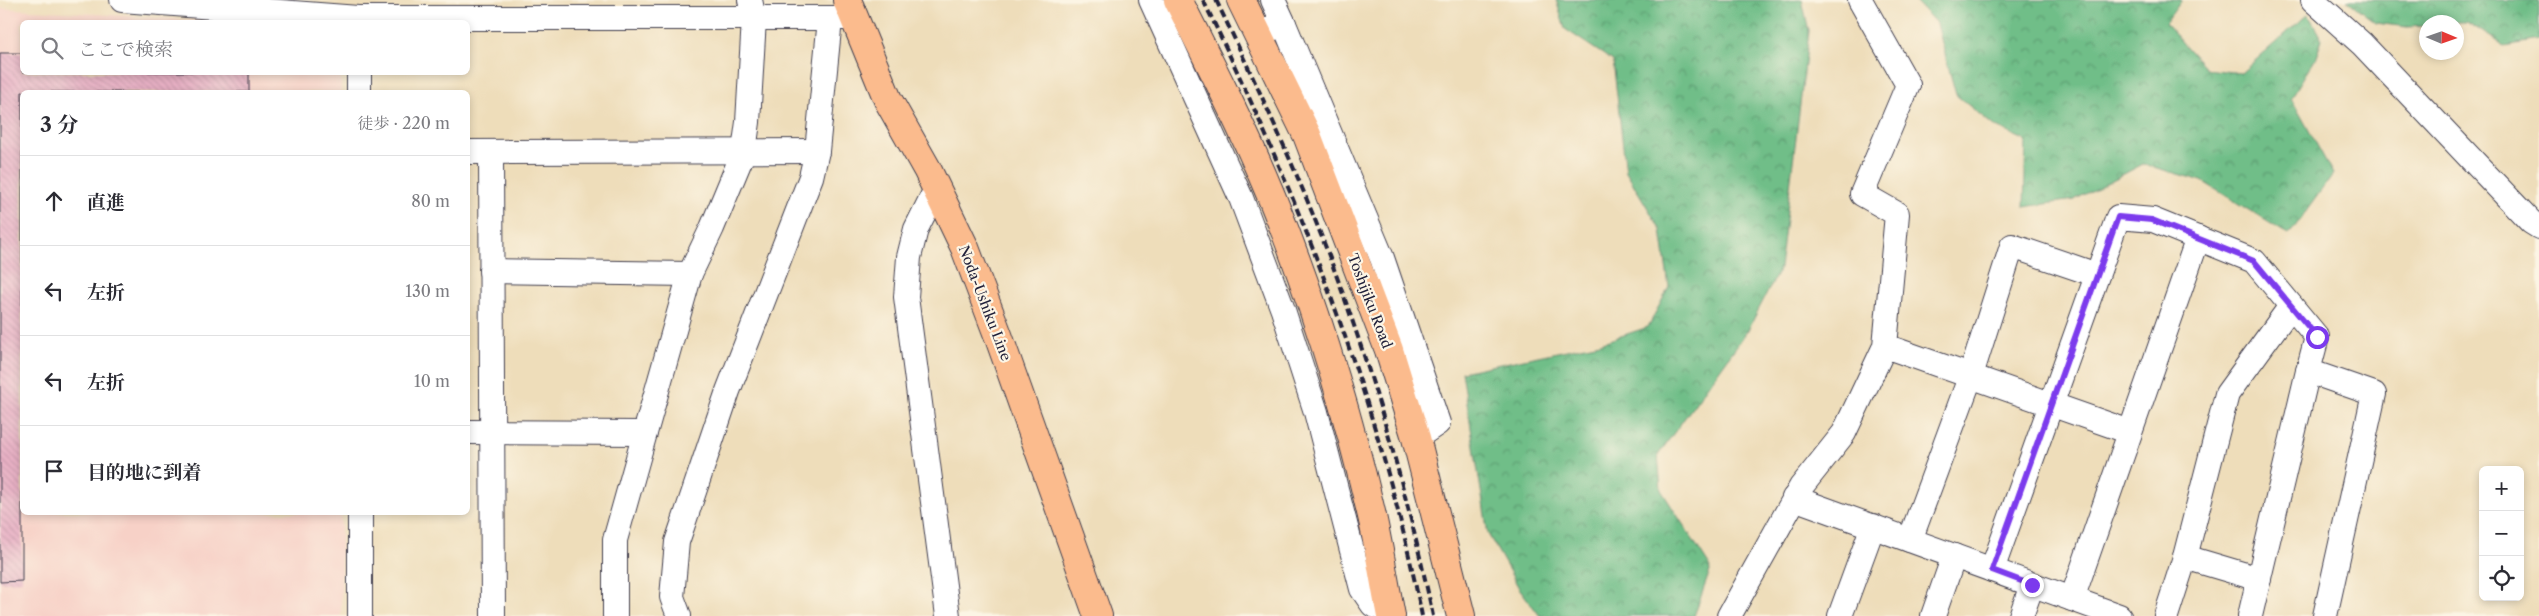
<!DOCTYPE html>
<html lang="ja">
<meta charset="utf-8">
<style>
body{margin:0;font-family:"Libre Caslon Text","Noto Serif JP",serif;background:#f2f2f3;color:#2b2b33}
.controls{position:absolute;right:15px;bottom:15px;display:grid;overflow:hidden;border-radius:8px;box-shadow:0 2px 8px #0003}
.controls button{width:45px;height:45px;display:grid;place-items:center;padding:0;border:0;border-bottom:1px solid #e1e1e2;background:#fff;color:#2b2b33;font:25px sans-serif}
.compass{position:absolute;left:2419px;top:15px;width:45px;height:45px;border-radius:50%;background:#fff;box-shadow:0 2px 8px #0003;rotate:92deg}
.stop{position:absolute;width:15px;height:15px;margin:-11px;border:4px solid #7c3aed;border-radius:50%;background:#fff}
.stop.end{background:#7c3aed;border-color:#fff;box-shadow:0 1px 5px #0008}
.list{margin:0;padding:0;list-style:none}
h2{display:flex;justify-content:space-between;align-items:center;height:65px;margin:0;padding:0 20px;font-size:21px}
h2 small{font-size:16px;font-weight:400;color:#7c7c81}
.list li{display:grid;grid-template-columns:32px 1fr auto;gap:15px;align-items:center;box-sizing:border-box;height:90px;padding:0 20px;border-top:1px solid #e1e1e2}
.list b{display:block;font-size:19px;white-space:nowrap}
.list em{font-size:16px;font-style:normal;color:#7c7c81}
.icon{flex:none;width:28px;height:28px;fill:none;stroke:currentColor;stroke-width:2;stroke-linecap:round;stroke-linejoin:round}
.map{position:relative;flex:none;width:2539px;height:616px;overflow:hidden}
.search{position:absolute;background:#fff;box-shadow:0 2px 8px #0003;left:20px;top:20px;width:450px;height:55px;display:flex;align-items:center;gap:12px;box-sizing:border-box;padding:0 18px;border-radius:8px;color:#7c7c81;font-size:19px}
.panel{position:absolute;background:#fff;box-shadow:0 2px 8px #0003;left:20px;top:90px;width:450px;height:425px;border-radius:8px}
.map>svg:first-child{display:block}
.built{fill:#f7d1c7}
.forest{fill:url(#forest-crowns);stroke:#497062}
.building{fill:url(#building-back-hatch)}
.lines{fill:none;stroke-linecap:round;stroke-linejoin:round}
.minor-casing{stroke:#413e4e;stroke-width:26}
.major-casing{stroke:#413e4e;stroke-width:30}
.minor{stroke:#fff;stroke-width:24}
.major{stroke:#fbbb8d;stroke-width:28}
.rail{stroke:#22223b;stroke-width:4;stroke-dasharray:8 4;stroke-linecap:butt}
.route{stroke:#7c3aed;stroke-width:6}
.labels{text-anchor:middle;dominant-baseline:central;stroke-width:4.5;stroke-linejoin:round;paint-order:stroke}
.street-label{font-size:14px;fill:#22223b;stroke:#fcf5e5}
</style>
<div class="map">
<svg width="2539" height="616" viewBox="0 0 2539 616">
<defs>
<pattern id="forest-crowns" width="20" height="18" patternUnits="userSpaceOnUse" patternTransform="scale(1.25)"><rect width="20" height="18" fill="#70be88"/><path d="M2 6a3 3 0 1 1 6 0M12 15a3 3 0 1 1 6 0" fill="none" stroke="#5c9a70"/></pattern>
<pattern id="building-back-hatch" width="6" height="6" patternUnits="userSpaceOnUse" patternTransform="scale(1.25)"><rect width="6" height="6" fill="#e8b1c5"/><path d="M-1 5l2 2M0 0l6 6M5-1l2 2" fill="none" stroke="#c798aa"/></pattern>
</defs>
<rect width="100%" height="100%" fill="#fcf5e5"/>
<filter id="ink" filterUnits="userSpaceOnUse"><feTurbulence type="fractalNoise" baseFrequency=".02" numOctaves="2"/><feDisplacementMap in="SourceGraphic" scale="10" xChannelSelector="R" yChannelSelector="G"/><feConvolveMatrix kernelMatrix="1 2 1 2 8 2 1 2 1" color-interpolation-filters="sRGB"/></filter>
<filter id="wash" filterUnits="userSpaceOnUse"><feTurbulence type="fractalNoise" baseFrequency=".0096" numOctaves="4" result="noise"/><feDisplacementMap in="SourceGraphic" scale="20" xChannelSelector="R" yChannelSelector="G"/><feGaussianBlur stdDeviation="1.12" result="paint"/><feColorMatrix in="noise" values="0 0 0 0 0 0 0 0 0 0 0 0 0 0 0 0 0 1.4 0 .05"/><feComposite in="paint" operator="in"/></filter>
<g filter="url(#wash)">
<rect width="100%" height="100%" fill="#eeddba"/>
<polygon class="built" points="0,8 219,22 22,22 22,72 341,73 341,92 22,92 22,512 341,513 341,616 0,616"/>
<g class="forest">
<polygon points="1556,0 1802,0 1809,31 1780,268 1748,330 1658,455 1661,490 1711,568 1694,616 1540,616 1519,588 1488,534 1462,372 1600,343 1648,327 1669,287 1661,230 1626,172 1613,61 1565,29"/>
<polygon points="1914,0 2182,0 2165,23 2206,69 2241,73 2308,14 2322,39 2316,57 2291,98 2333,174 2289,235 2202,181 2143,164 2074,200 2024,207 2026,141 1994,126 1956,95 1937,24"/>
<polygon points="2347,0 2539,0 2539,40 2505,46 2467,22 2426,22 2426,26 2407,27 2376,23"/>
</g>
<g id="blocks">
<polygon class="building" points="0,53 22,53 22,72 249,72 249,92 22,92 22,581 0,582"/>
</g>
</g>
<g filter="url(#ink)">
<use href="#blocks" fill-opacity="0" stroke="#413e4e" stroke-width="1"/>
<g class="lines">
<defs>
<g id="minor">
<polyline points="122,0 358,18 853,18"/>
<polyline points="1151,0 1241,198 1283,310 1316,412 1362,589 1373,605 1391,612"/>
<polyline points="2313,0 2362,44 2531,222 2539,227"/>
<polyline points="1284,24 1382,258 1438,423 1416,438"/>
<polyline points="1271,29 1284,24 1273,0"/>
<polyline points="359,72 359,92"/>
<polyline points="468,152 817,151"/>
<polyline points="491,152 493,616"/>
<polyline points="936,189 916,229 909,257 906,297 948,616"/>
<polyline points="491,271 690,274"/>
<polyline points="1885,346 2130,432"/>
<polyline points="468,432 645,433"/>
<polyline points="1794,498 2119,616"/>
<polyline points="360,512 360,616"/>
<polyline points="1910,540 1971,375 2012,246 2097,275"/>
<polyline points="2185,557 2259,579"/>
<polyline points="1992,570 2118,217 2153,220 2254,261 2317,337 2308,371"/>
<polyline points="2072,599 2198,238"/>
<polyline points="615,616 615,540 645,433 690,274 712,228 744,151 748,122 754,19 750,0"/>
<polyline points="679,616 672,597 677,542 728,391 811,177 817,151 830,19"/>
<polyline points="1729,616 1801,487 1844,433 1885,346 1897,214 1862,194 1908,85 1860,0"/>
<polyline points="1840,616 1873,526"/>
<polyline points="1933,616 1954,556"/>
<polyline points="2021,616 2032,585"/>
<polyline points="2166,616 2185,557 2227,394 2291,306"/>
<polyline points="2250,616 2308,371 2374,394 2325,616"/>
</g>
<g id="major">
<polyline points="847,0 888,100 927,169 965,248 998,335 1098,616"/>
<path d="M1178 0C1211 65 1244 130 1272 198 1313 299 1346 406 1371 512 1379 546 1384 581 1391 616"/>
<polyline points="1241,0 1307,135 1389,350 1416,438 1461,616"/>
</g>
</defs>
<use href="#minor" class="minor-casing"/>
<use href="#major" class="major-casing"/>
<use href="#minor" class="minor"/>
<use href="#major" class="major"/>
<g class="rail">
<path d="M1203 0C1299 196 1379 401 1422 616"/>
<path d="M1216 0C1253 77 1290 155 1321 235 1369 358 1406 487 1433 616"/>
</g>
</g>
</g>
<g class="lines" filter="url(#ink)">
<polyline class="route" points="2032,585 1992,570 2118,217 2152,220 2254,261 2317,337"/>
</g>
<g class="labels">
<g class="street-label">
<text transform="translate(1370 301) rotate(69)">Toshijiku Road</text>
<text transform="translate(985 303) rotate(69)">Noda-Ushiku Line</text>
</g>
</g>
</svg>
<div class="controls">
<button>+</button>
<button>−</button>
<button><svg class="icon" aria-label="locate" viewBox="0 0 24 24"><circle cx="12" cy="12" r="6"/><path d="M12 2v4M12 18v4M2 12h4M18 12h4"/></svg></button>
</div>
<svg class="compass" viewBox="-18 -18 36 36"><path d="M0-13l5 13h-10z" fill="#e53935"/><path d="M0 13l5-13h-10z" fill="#7c7c81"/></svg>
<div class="stop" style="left:2317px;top:337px"></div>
<div class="stop end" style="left:2032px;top:585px"></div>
<div class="search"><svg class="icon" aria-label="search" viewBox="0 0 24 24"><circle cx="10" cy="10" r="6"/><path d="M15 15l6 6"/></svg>ここで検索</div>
<section class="panel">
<h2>3 分<small>徒歩 · 220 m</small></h2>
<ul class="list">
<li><svg class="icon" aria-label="ahead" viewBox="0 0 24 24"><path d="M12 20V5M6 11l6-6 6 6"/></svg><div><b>直進</b></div><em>80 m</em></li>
<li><svg class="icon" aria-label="left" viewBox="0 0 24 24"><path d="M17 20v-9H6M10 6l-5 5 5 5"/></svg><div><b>左折</b></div><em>130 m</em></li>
<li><svg class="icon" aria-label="left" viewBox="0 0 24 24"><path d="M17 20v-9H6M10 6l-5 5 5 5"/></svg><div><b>左折</b></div><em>10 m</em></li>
<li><svg class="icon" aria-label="arrive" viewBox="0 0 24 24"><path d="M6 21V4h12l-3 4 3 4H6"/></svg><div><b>目的地に到着</b></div></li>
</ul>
</section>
</div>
